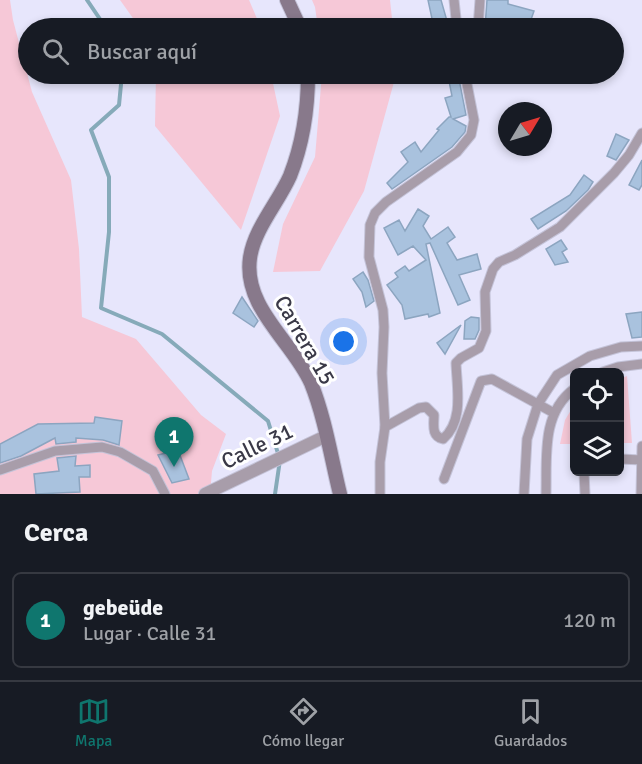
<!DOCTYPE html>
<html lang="es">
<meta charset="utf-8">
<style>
body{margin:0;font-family:Signika,sans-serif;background:#242831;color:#f1f3f6}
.controls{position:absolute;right:18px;bottom:18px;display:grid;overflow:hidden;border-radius:9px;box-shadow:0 3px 9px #0003}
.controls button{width:54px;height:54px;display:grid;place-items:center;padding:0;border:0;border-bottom:2px solid #363941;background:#171b24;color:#f1f3f6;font:30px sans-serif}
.compass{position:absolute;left:498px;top:102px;width:54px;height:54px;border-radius:50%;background:#171b24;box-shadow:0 3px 9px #0003;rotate:52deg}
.you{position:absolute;left:344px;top:342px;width:21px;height:21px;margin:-15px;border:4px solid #fff;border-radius:50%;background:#1a73e8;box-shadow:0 0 0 9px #1a73e833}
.badge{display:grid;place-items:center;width:39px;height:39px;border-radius:50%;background:#0f766e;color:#fff;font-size:20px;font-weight:700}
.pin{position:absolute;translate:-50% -50px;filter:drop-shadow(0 2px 3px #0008)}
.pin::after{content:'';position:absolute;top:32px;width:21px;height:18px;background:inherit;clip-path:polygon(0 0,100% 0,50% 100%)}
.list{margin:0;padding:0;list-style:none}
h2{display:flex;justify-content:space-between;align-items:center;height:78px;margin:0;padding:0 24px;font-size:26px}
h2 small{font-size:20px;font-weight:400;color:#9ea1a6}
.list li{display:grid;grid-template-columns:39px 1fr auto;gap:18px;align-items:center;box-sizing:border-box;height:96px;margin:0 12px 12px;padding:0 12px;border:2px solid #363941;border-radius:9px}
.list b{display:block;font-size:22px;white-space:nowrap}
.list p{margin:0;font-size:20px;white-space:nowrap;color:#9ea1a6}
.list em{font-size:20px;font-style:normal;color:#9ea1a6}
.icon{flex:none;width:33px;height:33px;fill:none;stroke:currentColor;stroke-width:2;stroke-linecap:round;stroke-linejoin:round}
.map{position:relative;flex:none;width:642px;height:494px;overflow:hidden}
.search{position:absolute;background:#171b24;box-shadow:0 3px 9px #0003;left:18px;right:18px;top:18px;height:66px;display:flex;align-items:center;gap:15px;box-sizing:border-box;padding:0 21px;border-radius:33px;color:#9ea1a6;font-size:22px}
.sheet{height:186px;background:#171b24}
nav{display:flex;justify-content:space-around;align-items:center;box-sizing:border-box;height:84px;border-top:2px solid #363941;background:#171b24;font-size:16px;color:#9ea1a6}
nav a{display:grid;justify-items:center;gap:3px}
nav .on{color:#0f766e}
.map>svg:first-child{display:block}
.green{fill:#f6c8d7}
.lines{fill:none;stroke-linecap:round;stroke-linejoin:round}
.stream{stroke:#86aab9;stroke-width:4}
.building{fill:#a9c2de;stroke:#8ca5c0;stroke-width:1.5}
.minor-casing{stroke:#c4c3d8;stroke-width:11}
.tertiary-casing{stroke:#c4c3d8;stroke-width:14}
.secondary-casing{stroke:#c4c3d8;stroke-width:16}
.minor{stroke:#a89daa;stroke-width:9}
.tertiary{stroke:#a89daa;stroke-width:12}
.secondary{stroke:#88798b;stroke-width:14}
.labels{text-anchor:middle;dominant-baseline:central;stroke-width:6;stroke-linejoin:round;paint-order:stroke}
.street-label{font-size:22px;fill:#3a3947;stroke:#fff}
</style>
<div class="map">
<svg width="642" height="494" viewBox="0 0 642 494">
<rect width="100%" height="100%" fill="#e7e6fc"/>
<g class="green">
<polygon points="0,0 10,0 13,20 32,92 71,180 79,249 82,317 136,339 201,415 226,434 212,471 210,494 0,494"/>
<polygon points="120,0 249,0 261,28 140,28"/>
<polygon points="312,0 390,0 393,28 318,28 315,7"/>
<polygon points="156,74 271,74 280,116 241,230 155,126"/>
<polygon points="322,74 394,74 394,82 364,191 320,271 273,272 283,224 315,157"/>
<polygon points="627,376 632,443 620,443 620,379"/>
<polygon points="574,405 574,444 560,444 565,420"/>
</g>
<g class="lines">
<g class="stream">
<polyline points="87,0 106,28"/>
<polyline points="122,74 119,105 91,130 109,177 109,232 101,308 162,334 268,421 280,460 275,494"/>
</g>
</g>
<g class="building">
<polygon points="428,0 441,0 449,28 434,28"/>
<polygon points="487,0 508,0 508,4 534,11 528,28 485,28"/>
<polygon points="458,74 466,115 453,119 466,126 465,132 452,147 392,189 387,183 408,162 401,152 415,142 421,152 439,130 437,129 449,117 451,117 445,98 452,96 448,76"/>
<polygon points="616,134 629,140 616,160 607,156"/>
<polygon points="642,160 642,185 639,190 629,185"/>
<polygon points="584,175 593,182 588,190 566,211 538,229 531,219 570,195"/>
<polygon points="418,209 429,216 423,226 431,239 448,227 455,237 447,243 457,260 477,254 481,269 459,275 470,300 458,305 430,243 426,244 440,313 429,317 428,314 405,319 402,305 387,285 398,277 395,273 405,266 409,271 426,260 413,246 398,255 384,228 399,220 405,231"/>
<polygon points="561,240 567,249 562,252 568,262 555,265 546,249"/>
<polygon points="363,272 368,280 374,301 366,307 362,292 353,279"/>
<polygon points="242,297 258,321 254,327 233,313"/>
<polygon points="642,312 642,337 632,338 626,314"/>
<polygon points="471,317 479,318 479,330 475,339 464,339 465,321"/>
<polygon points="461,325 445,354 437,343"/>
<polygon points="95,417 122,421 119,445 103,440 76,438 76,442 56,444 55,438 21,456 0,463 0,444 38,424 94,423"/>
<polygon points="178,450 189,479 172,483 158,455"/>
<polygon points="76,456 75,466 90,465 90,477 79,477 80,492 36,494 34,474 59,471 57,458"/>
</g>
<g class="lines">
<defs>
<g id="minor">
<polyline points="454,0 457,28"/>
<polyline points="478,28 480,0"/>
<polyline points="603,372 618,367 642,364"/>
<path d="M385 427 419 408 426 407 434 415C434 425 431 436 443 439 464 421 457 389 456 363L461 358 479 348 486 331 485 292 493 269 499 262 515 255 560 227 614 173 629 155 642 133"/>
<polyline points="620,459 642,460"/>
<polyline points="0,470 55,451 102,447 120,452 153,471 165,494"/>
<polyline points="584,472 585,494"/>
<polyline points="444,479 481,381 492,379 554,413"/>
<polyline points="380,494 380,462 385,427 382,373 384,327 383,310 369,257 370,225 375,213 386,202 457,152 471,135 474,120 465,74"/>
<polyline points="524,494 527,439 538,404 557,375 590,356 621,347 642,346"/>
<path d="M546 494C547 458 541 413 574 389"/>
<polyline points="641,494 642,446"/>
</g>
<polyline id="tertiary" points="205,494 326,436"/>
<g id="secondary">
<polyline points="287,0 300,28"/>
<path d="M308 74C308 109 303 143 290 176 278 203 254 229 250 258 243 308 293 342 311 383 325 418 331 457 340 494"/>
</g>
</defs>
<use href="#minor" class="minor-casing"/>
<use href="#tertiary" class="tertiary-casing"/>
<use href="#secondary" class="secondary-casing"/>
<use href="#minor" class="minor"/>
<use href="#tertiary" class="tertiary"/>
<use href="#secondary" class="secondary"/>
</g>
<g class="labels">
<g class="street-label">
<text transform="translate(305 340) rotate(60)">Carrera 15</text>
<text transform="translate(257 446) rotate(-26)">Calle 31</text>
</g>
</g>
</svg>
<div class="controls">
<button><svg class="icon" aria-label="locate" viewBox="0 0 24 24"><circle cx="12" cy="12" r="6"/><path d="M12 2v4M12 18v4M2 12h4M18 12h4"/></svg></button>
<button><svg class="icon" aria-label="layers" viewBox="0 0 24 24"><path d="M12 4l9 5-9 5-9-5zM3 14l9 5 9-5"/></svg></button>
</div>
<svg class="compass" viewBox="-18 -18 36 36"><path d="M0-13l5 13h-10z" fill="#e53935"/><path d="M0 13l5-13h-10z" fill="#9ea1a6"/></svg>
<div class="you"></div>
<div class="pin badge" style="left:174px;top:467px">1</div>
<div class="search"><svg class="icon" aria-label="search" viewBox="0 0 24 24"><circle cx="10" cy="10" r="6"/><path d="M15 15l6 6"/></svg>Buscar aquí</div>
</div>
<section class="sheet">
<h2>Cerca<small></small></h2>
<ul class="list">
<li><span class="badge">1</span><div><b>gebeüde</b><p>Lugar · Calle 31</p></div><em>120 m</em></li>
</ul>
</section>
<nav>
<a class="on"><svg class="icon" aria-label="map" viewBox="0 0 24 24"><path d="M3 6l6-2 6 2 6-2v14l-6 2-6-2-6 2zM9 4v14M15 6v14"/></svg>Mapa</a>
<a><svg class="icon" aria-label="directions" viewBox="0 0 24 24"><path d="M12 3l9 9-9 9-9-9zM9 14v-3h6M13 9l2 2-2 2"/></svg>Cómo llegar</a>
<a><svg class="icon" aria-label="saved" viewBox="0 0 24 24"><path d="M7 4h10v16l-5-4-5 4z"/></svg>Guardados</a>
</nav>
